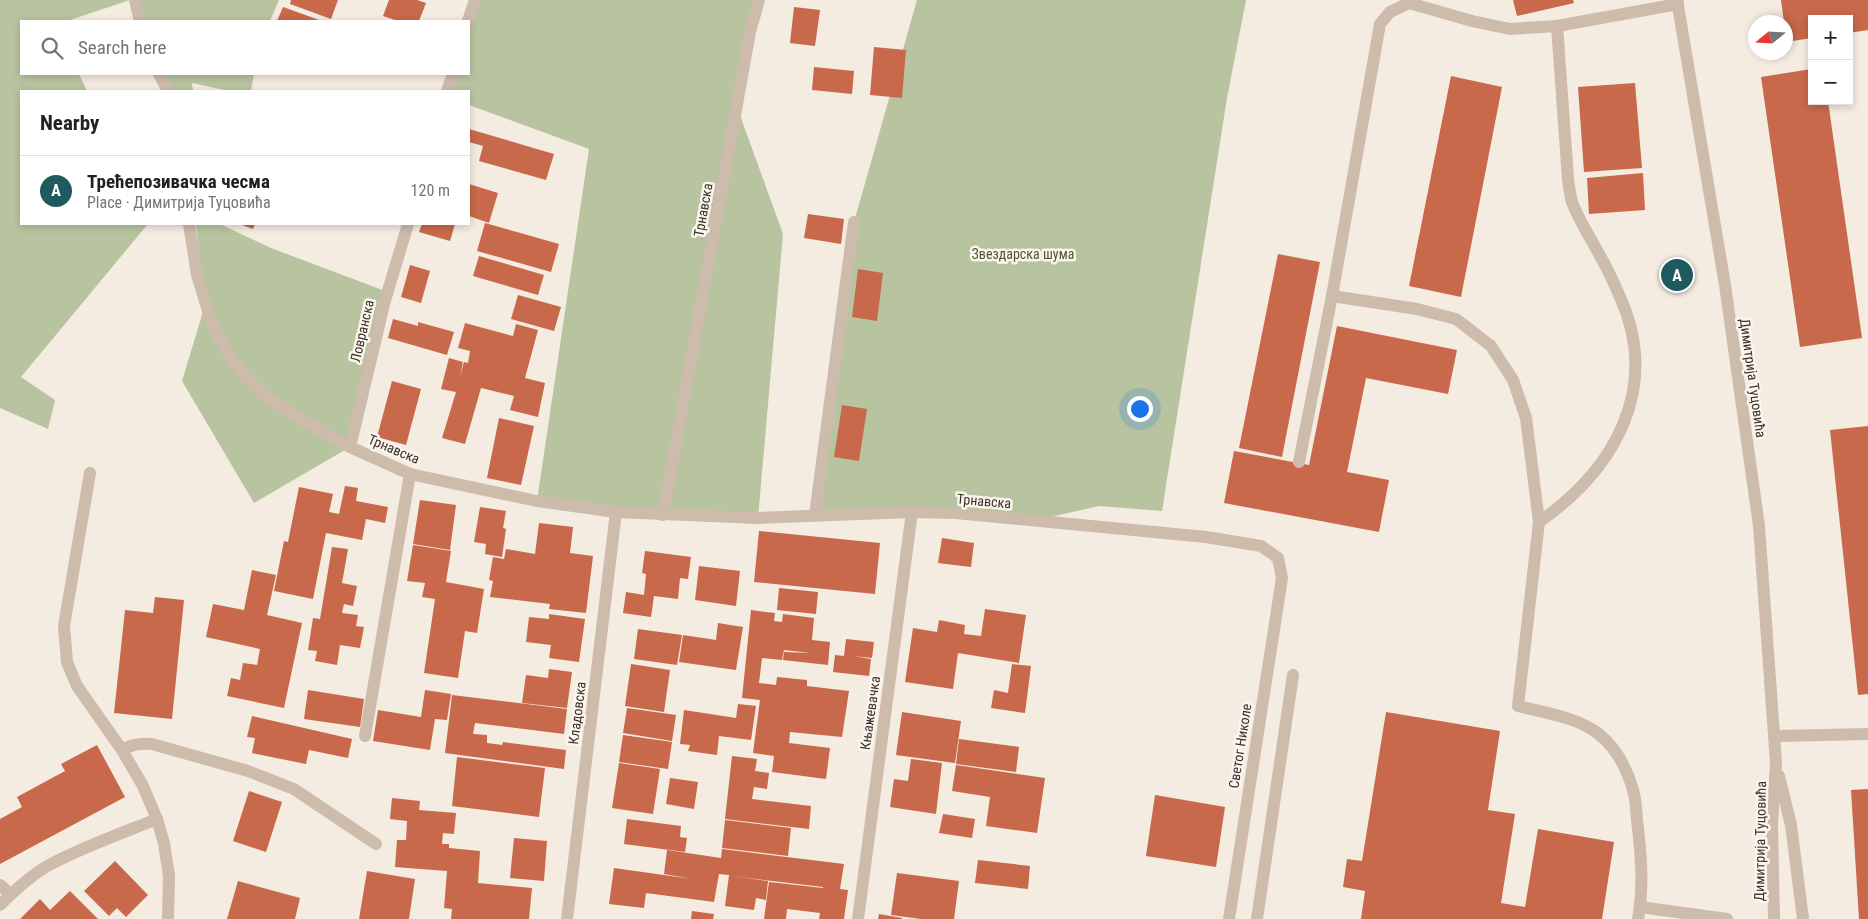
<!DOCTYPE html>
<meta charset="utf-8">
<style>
body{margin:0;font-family:"Roboto Condensed",sans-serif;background:#f6f6f6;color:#202124}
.controls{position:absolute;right:15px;top:15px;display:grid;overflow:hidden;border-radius:0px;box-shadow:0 2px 8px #0003}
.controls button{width:45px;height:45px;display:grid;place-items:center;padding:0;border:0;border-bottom:1px solid #e0e0e0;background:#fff;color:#202124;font:25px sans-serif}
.compass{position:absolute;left:1748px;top:15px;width:45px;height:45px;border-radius:50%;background:#fff;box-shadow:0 2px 8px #0003;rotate:252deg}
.you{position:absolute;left:1139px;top:408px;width:18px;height:18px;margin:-12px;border:4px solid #fff;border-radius:50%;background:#1a73e8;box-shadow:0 0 0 8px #1a73e833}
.badge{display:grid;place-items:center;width:32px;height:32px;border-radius:50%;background:#1f5a5e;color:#fff;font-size:16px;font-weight:700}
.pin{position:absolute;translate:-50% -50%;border:2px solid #fff;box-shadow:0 1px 5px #0006}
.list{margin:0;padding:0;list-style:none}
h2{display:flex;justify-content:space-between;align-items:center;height:65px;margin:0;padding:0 20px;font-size:21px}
h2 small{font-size:16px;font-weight:400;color:#757577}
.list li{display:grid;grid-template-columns:32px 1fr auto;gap:15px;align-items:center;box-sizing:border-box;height:70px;padding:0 20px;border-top:1px solid #e0e0e0}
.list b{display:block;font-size:19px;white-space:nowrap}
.list p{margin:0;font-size:16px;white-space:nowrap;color:#757577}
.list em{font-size:16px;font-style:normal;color:#757577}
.icon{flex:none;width:28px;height:28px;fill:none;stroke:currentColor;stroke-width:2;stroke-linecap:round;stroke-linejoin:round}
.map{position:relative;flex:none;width:1868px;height:919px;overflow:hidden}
.search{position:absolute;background:#fff;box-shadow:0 2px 8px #0003;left:20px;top:20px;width:450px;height:55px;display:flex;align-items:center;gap:12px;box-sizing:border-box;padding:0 18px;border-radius:0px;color:#757577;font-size:19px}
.panel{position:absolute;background:#fff;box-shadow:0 2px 8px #0003;left:20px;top:90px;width:450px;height:135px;border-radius:0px}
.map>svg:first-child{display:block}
.green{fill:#b8c4a0}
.building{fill:#c8694b}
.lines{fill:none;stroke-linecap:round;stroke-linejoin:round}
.service{stroke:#cdbbac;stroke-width:12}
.minor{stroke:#cdbbac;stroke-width:12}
.tertiary{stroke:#cdbbac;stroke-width:12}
.labels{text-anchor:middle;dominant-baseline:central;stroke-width:5;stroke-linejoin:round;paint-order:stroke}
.street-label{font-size:14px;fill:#3b302b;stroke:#fbf5ee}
.park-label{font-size:14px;fill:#4a5a2e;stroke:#fbf5ee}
</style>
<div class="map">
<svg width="1868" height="919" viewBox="0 0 1868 919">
<rect width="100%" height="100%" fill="#f4ebe1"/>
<g class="green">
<polygon points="0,0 130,0 67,21 21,21 21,74 79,74 87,91 21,91 21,224 147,225 21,377 55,400 48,429 0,408"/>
<polygon points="135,0 279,0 270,21 140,21"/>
<polygon points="475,0 760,0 733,96 783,234 758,518 537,501 589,149 469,105 469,91 447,91 453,74 469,74 469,21"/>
<polygon points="917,0 1246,0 1227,98 1162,511 1099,506 1046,518 815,515 854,222"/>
<polygon points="159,74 254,74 251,91 229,91 192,83 193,91 168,91"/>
<polygon points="196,224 220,224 271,248 385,291 350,447 254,503 182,381 205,305"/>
</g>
<g class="building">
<polygon points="291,0 338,0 331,19 290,4"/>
<polygon points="389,0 417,0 426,3 419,21 398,21 383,16"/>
<polygon points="1513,0 1573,0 1574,3 1517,16"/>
<polygon points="1781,0 1868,0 1868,30 1849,33 1849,19 1812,19 1812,38 1786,42 1786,22 1784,22"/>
<polygon points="283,7 322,21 277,21"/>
<polygon points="794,7 820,10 815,46 790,43"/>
<polygon points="874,47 906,50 902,98 870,95"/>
<polygon points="814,67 854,71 852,94 812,90"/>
<polygon points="1812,69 1812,101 1828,101 1862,338 1800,347 1761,77"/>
<polygon points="1451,76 1502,87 1461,297 1409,286"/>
<polygon points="1635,83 1642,168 1584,172 1578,87"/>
<polygon points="469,129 554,154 546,180 479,161 483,146 469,142"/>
<polygon points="1643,173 1645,210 1589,214 1587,178"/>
<polygon points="469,184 498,193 489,223 469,216"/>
<polygon points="808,214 844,219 841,244 804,238"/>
<polygon points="485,223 559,244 551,272 477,251"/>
<polygon points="239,224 255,224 253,229"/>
<polygon points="422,224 455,224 450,241 419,232"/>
<polygon points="1278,254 1320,262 1282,457 1239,448"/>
<polygon points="479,256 544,275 538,295 473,276"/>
<polygon points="410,265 430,271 421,303 401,297"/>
<polygon points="858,269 883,273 877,321 852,317"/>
<polygon points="518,295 561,307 554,331 511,319"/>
<polygon points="393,319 418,326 418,322 454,332 447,355 388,338"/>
<polygon points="465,323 513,336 516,324 538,330 525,378 545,383 538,417 510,410 514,396 481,388 465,444 442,438 456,392 441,389 449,358 463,362 460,377 464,362 468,363 470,351 458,348"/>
<polygon points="1337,326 1457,350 1448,394 1366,378 1347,472 1389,480 1379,532 1224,503 1234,451 1309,465"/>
<polygon points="392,381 421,389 406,445 377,437"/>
<polygon points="842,405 867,409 859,461 834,457"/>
<polygon points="499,418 534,426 521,485 487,478"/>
<polygon points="1868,426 1868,694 1858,695 1830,430"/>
<polygon points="345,486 358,488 356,501 388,507 385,523 366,519 362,540 326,533 313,599 274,591 284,541 288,542 299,487 333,494 329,512 339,514"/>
<polygon points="420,500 456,505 450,550 413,544"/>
<polygon points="480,507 506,511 503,528 506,529 502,557 485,554 486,544 474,542"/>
<polygon points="539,523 573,527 570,553 593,556 586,613 549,609 550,604 490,597 493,581 489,580 493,557 504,559 506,549 535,554"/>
<polygon points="759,531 880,543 875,594 754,582"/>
<polygon points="942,538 974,543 971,567 938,563"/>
<polygon points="413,545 451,551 446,582 484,589 477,633 465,631 458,678 424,673 435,599 422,597 425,583 407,581"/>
<polygon points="332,547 348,549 342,583 357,586 353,606 344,604 342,613 358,615 356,626 364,627 360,648 340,645 337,665 315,661 317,651 308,650 313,618 320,619"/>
<polygon points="645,551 691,557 688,579 680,578 678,599 654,596 651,617 623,613 626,592 644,595 646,574 642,573"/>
<polygon points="699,566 740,571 736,606 695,600"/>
<polygon points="252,570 276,575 267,615 302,623 284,708 227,696 231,678 240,680 243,663 257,665 260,649 206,637 213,604 244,610"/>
<polygon points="779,588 818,592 816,614 777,610"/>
<polygon points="155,597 184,600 172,719 114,713 125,610 153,613"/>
<polygon points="985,609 1026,615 1019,663 958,653 953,689 905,682 913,628 937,632 939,620 965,625 964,634 981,636"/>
<polygon points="751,610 775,613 774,621 782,622 783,614 814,618 812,640 830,642 828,665 783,660 784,652 811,653 784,650 782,660 762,658 759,683 776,685 777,677 807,680 807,686 849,691 842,737 790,732 789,743 830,748 826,779 772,772 774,756 753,753 760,700 742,698"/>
<polygon points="549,614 585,619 579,662 549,658 551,645 526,642 529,617 549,619"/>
<polygon points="718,623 743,627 736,670 679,662 683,635 716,640"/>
<polygon points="638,629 682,635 677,665 634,659"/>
<polygon points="846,639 874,642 872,658 853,656 871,659 869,676 833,672 835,655 844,656"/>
<polygon points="631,664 670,670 664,712 625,706"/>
<polygon points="1012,664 1031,666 1025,713 991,708 994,690 1008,693"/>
<polygon points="549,669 572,672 567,708 522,703 526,675 548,678"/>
<polygon points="308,690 364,699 360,727 304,719"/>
<polygon points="425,690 451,694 447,720 435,719 430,750 373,741 378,710 421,717"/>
<polygon points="452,695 567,709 564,734 475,723 473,734 487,735 487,743 502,745 503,742 566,750 564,769 445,753"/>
<polygon points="738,704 756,706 751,740 719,736 717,755 688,751 690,745 680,744 684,710 736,718"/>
<polygon points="627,708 676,715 672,741 623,733"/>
<polygon points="902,712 961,721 955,763 896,755"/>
<polygon points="1386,712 1500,731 1488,810 1515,814 1501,903 1525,907 1538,829 1614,842 1602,919 1361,919 1365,891 1343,887 1347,859 1362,861"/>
<polygon points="252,716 352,739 348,758 309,750 306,764 252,753 255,738 247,737"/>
<polygon points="623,735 672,742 668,769 619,762"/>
<polygon points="959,739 1019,747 1016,772 956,764"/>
<polygon points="97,745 125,797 0,864 0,819 22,807 17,797 65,771 61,764"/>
<polygon points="732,756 757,759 755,771 769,773 767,789 754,787 752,799 811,806 809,829 725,819"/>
<polygon points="457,757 545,768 539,817 452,806"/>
<polygon points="911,759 942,763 936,814 890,807 894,779 908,781"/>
<polygon points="619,763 660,769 653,814 612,808"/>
<polygon points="956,765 1045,778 1037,833 986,826 990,797 952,791"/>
<polygon points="670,778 698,782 694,809 666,804"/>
<polygon points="1868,789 1868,919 1859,919 1851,790"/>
<polygon points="249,791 282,802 266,852 233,841"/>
<polygon points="1155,795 1225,807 1216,867 1146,856"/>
<polygon points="392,798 420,801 419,810 456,813 454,834 443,833 442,844 449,844 449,848 480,851 478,883 532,888 529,919 451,919 452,909 444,908 447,871 395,867 397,840 406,840 407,821 390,819"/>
<polygon points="943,814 975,819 972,838 939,833"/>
<polygon points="627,819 681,826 680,837 687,838 685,852 624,844"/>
<polygon points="725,820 791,828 788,856 722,848"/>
<polygon points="514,838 547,841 544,881 510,878"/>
<polygon points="722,849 844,864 840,889 848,890 844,919 819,919 820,913 787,909 786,919 764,919 769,882 823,888 823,887 731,876 768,881 766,900 756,898 754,910 725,906 729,875 719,874 714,902 646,893 644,908 609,904 614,868 692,879 664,874 667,850 721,858"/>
<polygon points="978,860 1030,866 1028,889 975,883"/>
<polygon points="115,861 148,895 126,917 117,908 109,916 84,891"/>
<polygon points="367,871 415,879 409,919 359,919"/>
<polygon points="897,873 959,881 954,919 921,919 891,915"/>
<polygon points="238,881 300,898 295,919 227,919"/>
<polygon points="70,891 98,919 20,919 40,899 50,910"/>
<polygon points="692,911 714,914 713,919 691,919"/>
<polygon points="879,914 902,918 902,919 878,919"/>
</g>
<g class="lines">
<g class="service">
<polyline points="1557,26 1678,4"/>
<polyline points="1332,296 1417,309 1456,319 1491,346 1513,380 1526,418 1539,522"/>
<path d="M1299 462 1332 296 1380 24 1390 12 1409 3 1472 21 1510 29 1557 26 1568 179C1569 187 1570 195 1572 202 1579 221 1591 238 1600 256 1608 269 1614 283 1620 297 1661 388 1615 469 1539 522L1518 706C1545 713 1578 717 1600 735 1617 749 1627 769 1633 790 1636 799 1636 810 1637 820 1641 853 1644 886 1638 919"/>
<polyline points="663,515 750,32 759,0"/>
<polyline points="815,515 854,222"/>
<polyline points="365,736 410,474"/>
<polyline points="1775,736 1868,734"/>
<path d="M122 750C132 744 141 743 152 744L248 771 294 789 376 844"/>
<polyline points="0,885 10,894"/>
<polyline points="1640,907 1727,919"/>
<polyline points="1257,919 1293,675"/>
</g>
<g class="minor">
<polyline points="135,0 140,21"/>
<polyline points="468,21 475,0"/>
<polyline points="159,74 168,91"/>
<polyline points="447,91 453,74"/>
<polyline points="189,224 197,275 212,324 228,354 245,376 265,396 301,419 350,447 410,474 537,501 616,512 758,518 912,512 955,513 1206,537 1261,546 1278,558 1282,578 1229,919"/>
<polyline points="350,447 384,304 408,224"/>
<polyline points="90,473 64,626 67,662 77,686 122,750 143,786 157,819 164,843 169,876 168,919"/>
<path d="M0 905C14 891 34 873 51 864 85 846 122 833 157 819"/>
<polyline points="567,919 616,512"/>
<polyline points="858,919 912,512"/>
</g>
<g class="tertiary">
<polyline points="1677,0 1725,285 1759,526 1776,763 1772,824 1774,919"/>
<polyline points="1779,776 1791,825 1803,919"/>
</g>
</g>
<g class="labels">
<g class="street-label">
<text transform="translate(703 210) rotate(-80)">Трнавска</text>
<text transform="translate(362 331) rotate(-77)">Ловранска</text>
<text transform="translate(1753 378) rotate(82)">Димитрија Туцовића</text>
<text transform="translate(394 449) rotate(23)">Трнавска</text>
<text transform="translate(984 501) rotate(5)">Трнавска</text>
<text transform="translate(577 713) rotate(-83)">Кладовска</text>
<text transform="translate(870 713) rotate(-82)">Књажевачка</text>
<text transform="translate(1240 746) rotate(-81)">Светог Николе</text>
<text transform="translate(1760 841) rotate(-89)">Димитрија Туцовића</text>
</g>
<g class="park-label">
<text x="1023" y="254">Звездарска шума</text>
</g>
</g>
</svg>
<div class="controls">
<button>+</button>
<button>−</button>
</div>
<svg class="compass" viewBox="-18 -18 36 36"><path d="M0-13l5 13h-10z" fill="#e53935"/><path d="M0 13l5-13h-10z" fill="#757577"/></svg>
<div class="you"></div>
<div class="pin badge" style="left:1677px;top:275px">A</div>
<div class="search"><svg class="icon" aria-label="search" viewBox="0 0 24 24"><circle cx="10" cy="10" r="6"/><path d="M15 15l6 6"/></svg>Search here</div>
<section class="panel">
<h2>Nearby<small></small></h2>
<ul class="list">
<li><span class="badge">A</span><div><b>Трећепозивачка чесма</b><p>Place · Димитрија Туцовића</p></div><em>120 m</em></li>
</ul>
</section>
</div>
